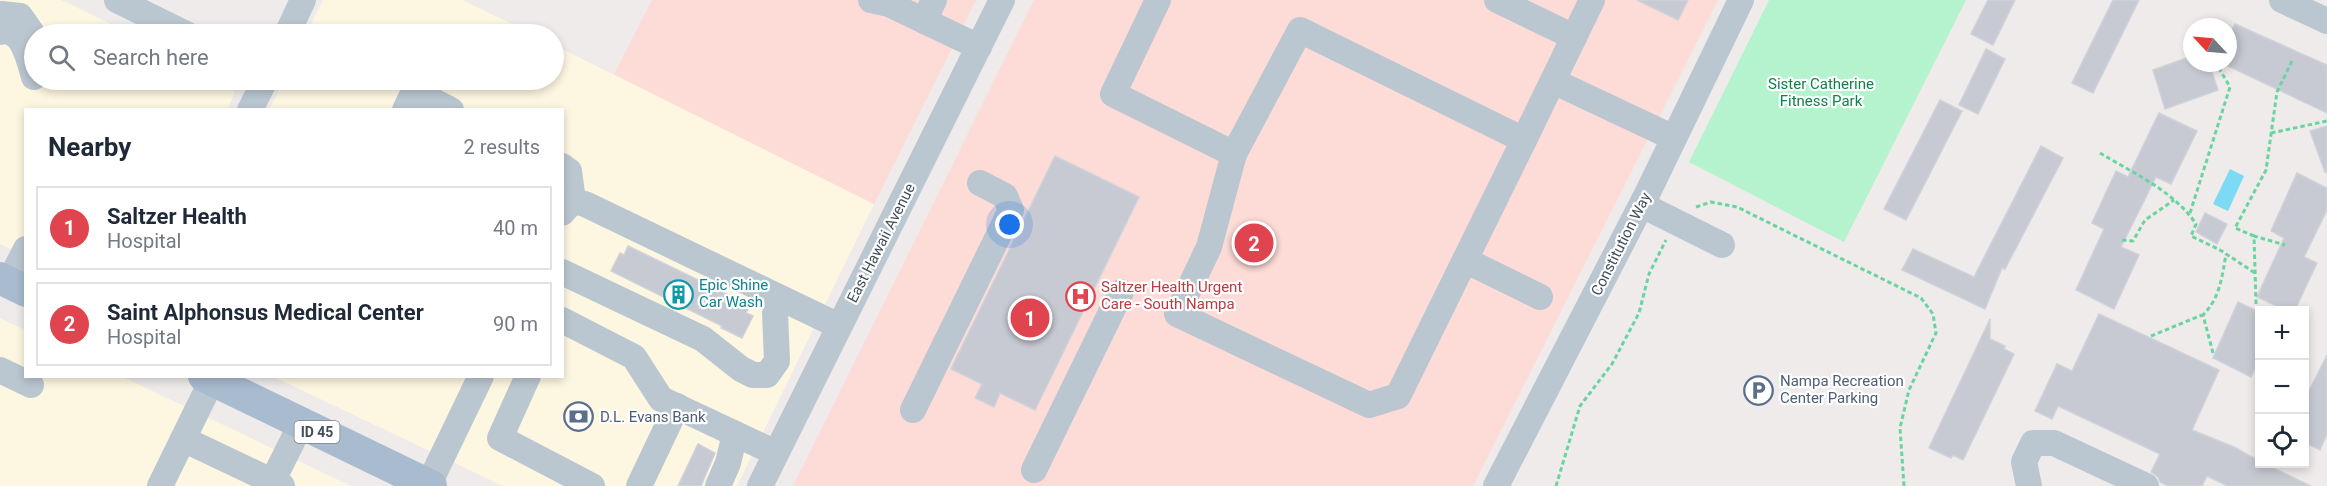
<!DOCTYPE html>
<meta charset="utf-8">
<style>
body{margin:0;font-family:Roboto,sans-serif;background:#f2f2f3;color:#1f2937}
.controls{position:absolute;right:18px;bottom:18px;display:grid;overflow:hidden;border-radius:0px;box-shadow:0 3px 9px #0003}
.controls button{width:54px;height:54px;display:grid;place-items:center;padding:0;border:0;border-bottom:2px solid #e0e1e3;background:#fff;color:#1f2937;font:30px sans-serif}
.compass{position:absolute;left:2183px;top:18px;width:54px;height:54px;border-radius:50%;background:#fff;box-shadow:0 3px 9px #0003;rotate:296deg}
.you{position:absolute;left:1010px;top:225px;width:21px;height:21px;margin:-15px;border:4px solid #fff;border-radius:50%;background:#1a73e8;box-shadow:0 0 0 9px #1a73e833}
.badge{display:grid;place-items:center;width:39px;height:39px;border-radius:50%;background:#0668ee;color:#fff;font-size:20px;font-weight:700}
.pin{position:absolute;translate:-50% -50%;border:3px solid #fff;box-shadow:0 2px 6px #0006}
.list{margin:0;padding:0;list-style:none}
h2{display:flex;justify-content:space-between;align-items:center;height:78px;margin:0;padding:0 24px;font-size:26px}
h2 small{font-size:20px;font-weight:400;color:#747a83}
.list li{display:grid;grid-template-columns:39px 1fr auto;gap:18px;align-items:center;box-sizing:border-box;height:84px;margin:0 12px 12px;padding:0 12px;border:2px solid #e0e1e3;border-radius:0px}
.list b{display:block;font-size:22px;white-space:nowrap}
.list p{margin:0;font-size:20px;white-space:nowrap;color:#747a83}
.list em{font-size:20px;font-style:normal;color:#747a83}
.icon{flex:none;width:33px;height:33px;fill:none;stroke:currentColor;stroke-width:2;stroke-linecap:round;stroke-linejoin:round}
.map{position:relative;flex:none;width:2327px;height:486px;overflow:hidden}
.search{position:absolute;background:#fff;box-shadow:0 3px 9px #0003;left:24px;top:24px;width:540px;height:66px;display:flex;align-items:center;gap:15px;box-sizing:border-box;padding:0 21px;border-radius:33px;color:#747a83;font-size:22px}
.panel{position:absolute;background:#fff;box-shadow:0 3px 9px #0003;left:24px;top:108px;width:540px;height:270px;border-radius:0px}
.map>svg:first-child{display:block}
.commercial{fill:#fdf6e1}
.medical{fill:#fddbd7}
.green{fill:#b4f3cd}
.water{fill:#7cdaf4}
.building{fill:#c7cad3;stroke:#cfd2d9;stroke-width:1.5}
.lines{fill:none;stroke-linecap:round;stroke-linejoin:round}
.path{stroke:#69d4a1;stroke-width:3;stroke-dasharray:4.5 3;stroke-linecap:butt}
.minor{stroke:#bac6d0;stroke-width:26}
.major{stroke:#a8bbcf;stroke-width:32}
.labels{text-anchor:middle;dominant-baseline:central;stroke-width:4.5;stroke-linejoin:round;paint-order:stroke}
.shield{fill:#fff;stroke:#7b848c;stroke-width:1.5}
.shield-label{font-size:14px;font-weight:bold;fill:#424f5b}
.park-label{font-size:15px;fill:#0d834a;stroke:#fff}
.street-label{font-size:15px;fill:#424f5b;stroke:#fff}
.culture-label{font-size:15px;fill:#0d838f;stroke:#fff;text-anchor:start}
.health-label{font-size:15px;fill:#be3a42;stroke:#fff;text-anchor:start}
.service-label{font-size:15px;fill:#4e5e75;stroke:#fff;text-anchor:start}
</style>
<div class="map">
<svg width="2327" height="486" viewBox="0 0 2327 486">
<rect width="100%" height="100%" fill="#efebeb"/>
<g class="commercial">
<polygon points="0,0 61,0 132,34 34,34 34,80 224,80 230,82 234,88 234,96 227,109 26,110 25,256 0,244"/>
<polygon points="323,0 462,0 533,34 306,34"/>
<polygon points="554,45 874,204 737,486 503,486 274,377 562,376 562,110 269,110 284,80 554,80"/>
<polygon points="0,318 25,330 26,376 123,377 351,486 0,486"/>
</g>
<g class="medical">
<polygon points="652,0 976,0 874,204 614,74"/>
<polygon points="1034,0 1718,0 1473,486 793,486"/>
</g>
<polygon class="green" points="1769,0 1966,0 1844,242 1689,162"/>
<polygon class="water" points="2230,169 2244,176 2228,211 2213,204"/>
<g class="building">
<polygon points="1637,0 1688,0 1678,20"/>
<polygon points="1988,0 2015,0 1993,45 1971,34"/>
<polygon points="2113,0 2139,0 2093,93 2072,83"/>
<polygon points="2235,24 2327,65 2327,113 2228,66 2228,38"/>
<polygon points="1986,49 2005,59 1978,114 1959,105"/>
<polygon points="2192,56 2192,63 2209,63 2218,90 2165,109 2153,70"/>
<polygon points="1940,100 1962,111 1906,220 1884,209"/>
<polygon points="2159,113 2197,131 2171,184 2156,177 2121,247 2139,255 2114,309 2076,290 2104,229 2092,223 2116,171 2128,177"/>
<polygon points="2327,126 2327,172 2325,172 2310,131"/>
<polygon points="2041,146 2063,158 2005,269 2002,268 1985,309 1902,270 1913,249 1974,277"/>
<polygon points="1055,156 1139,197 1035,410 1000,393 994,407 975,398 982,384 951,369"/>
<polygon points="2297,173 2327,188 2327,210 2304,257 2317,263 2295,310 2285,310 2257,297 2284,238 2271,231"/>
<polygon points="2205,213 2227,224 2217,244 2196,232"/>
<polygon points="628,246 750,305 746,313 753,316 742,338 721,328 722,326 611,271 620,253 624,255"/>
<polygon points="2238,302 2259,312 2259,359 2251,377 2213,358"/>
<polygon points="2099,314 2219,370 2192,430 2234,447 2259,461 2259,464 2265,464 2311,486 2228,486 2207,476 2202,486 2168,486 2160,482 2158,477 2151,472 2160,454 2058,406 2052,419 2035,411 2057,364 2072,371"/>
<polygon points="1990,319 1990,339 2005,346 2004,349 2014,354 1963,460 1953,455 1951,458 1929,448"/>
<polygon points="2327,355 2327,434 2320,450 2304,442 2304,401"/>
<polygon points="698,444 715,453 701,486 678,486"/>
</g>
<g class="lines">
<g class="path">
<polyline points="2271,133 2327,121"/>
<path d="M2100 153C2133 173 2174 191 2196 224L2191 236 2220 250 2255 273"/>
<polyline points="1696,207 1711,202 1737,207 1921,298 1933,314 1936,333 1909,390 1900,428 1904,486"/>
<polyline points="2190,213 2230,87 2216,63"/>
<polyline points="2254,236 2235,228 2266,170 2277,92 2292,61"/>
<polyline points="2122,240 2133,241 2145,220 2174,200"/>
<polyline points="2256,304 2254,236 2285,245"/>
<polyline points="2151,336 2202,315"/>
<path d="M2213 353 2203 315C2220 298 2222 277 2226 254"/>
<polyline points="1556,486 1580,406 1612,364 1639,313 1649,274 1666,240"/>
</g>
<g class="minor">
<polyline points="117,0 186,34"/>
<polyline points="871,0 889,4 979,47"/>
<polyline points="1158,0 1113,94 1234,154"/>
<polyline points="1497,0 1574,37"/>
<polyline points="2282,0 2327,21"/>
<polyline points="0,16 2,14 20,16 34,36"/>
<polyline points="924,21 934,0"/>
<polygon points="1300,30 1524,140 1398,396 1369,405 1177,314 1209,247 1234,154"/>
<path d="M0 32C23 26 29 61 34 77"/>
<polyline points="287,34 303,0"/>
<polyline points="1553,81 1674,138"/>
<polyline points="250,110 265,80"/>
<polyline points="405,110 414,91 451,110"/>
<polyline points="1524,140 1592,0"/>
<polyline points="562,166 569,171 573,201"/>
<polyline points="1642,205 1722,245"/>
<polyline points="562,213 573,201 585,204 839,326"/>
<polyline points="1465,260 1540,297"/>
<polyline points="562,272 703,339 741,369 753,375 767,375 777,361 775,313 782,299"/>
<polyline points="9,282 26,249"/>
<polyline points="562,320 634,357 661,399 776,453"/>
<polyline points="0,370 31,385"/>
<polyline points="528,376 500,438 592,486"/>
<polyline points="913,410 1011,210 1005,196 980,183"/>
<polyline points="183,439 282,486"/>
<polyline points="1034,470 1121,292"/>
<polyline points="160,486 212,380"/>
<polyline points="270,486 301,424"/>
<polyline points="428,486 481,376"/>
<polyline points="639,486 677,406"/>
<polyline points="718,486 728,463 735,434"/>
<polyline points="760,486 1002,0"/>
<polyline points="1496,486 1648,192 1741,0"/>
<polyline points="2029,486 2024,462 2033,443 2054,443 2146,486"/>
</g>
<g class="major">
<polyline points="0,278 26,291"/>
<polyline points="204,376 431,486"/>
</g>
</g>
<defs>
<symbol id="building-ring" viewBox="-11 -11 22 22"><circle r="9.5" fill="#fff" stroke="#0f9aa8" stroke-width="1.5"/><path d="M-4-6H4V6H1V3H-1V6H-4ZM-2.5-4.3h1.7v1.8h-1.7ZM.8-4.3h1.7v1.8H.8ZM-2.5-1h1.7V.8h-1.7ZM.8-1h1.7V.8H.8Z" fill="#0f9aa8"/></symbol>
<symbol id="hospital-ring" viewBox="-11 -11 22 22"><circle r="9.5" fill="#fff" stroke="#e0444e" stroke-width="1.5"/><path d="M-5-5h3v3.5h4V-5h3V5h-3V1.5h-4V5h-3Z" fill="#e0444e"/></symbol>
<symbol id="parking-ring" viewBox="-11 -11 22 22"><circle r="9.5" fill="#fff" stroke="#5c6f8a" stroke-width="1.5"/><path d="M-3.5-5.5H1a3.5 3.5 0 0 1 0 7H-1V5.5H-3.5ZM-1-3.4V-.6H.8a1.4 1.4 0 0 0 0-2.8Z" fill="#5c6f8a"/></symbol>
<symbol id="bank-ring" viewBox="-11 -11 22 22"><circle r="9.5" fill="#fff" stroke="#5c6f8a" stroke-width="1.5"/><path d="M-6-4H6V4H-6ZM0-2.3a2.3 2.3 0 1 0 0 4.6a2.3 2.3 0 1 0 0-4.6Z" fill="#5c6f8a"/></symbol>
</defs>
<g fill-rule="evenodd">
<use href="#building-ring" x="662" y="278" width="33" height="33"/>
<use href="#hospital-ring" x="1064" y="280" width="33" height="33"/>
<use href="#parking-ring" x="1742" y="374" width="33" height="33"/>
<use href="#bank-ring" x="562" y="400" width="33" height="33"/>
</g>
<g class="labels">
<rect class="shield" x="294.5" y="421" width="45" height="22" rx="4.5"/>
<g class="shield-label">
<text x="317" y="432">ID 45</text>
</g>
<g class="park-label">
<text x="1821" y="84">Sister Catherine<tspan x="1821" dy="17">Fitness Park</tspan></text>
</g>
<g class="street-label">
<text transform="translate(881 243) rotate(-63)">East Hawaii Avenue</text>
<text transform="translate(1621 244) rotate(-63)">Constitution Way</text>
</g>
<g class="culture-label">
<text x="699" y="285">Epic Shine<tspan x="699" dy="17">Car Wash</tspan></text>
</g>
<g class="health-label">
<text x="1101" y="287">Saltzer Health Urgent<tspan x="1101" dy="17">Care - South Nampa</tspan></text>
</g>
<g class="service-label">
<text x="1780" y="381">Nampa Recreation<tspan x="1780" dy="17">Center Parking</tspan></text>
<text x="600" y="417">D.L. Evans Bank</text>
</g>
</g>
</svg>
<div class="controls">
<button>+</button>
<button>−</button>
<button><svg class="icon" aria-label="locate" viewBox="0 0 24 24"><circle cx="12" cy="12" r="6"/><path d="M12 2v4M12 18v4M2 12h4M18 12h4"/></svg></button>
</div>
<svg class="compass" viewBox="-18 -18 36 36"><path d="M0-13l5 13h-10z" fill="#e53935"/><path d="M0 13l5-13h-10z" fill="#747a83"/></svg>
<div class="you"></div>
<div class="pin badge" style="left:1030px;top:318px;background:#e0444e">1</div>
<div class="pin badge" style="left:1254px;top:243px;background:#e0444e">2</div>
<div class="search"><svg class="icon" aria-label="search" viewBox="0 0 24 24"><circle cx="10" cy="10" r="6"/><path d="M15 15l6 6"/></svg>Search here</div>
<section class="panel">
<h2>Nearby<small>2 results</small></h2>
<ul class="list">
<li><span class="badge" style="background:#e0444e">1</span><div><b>Saltzer Health</b><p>Hospital</p></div><em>40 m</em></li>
<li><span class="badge" style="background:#e0444e">2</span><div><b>Saint Alphonsus Medical Center</b><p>Hospital</p></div><em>90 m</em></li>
</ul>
</section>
</div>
